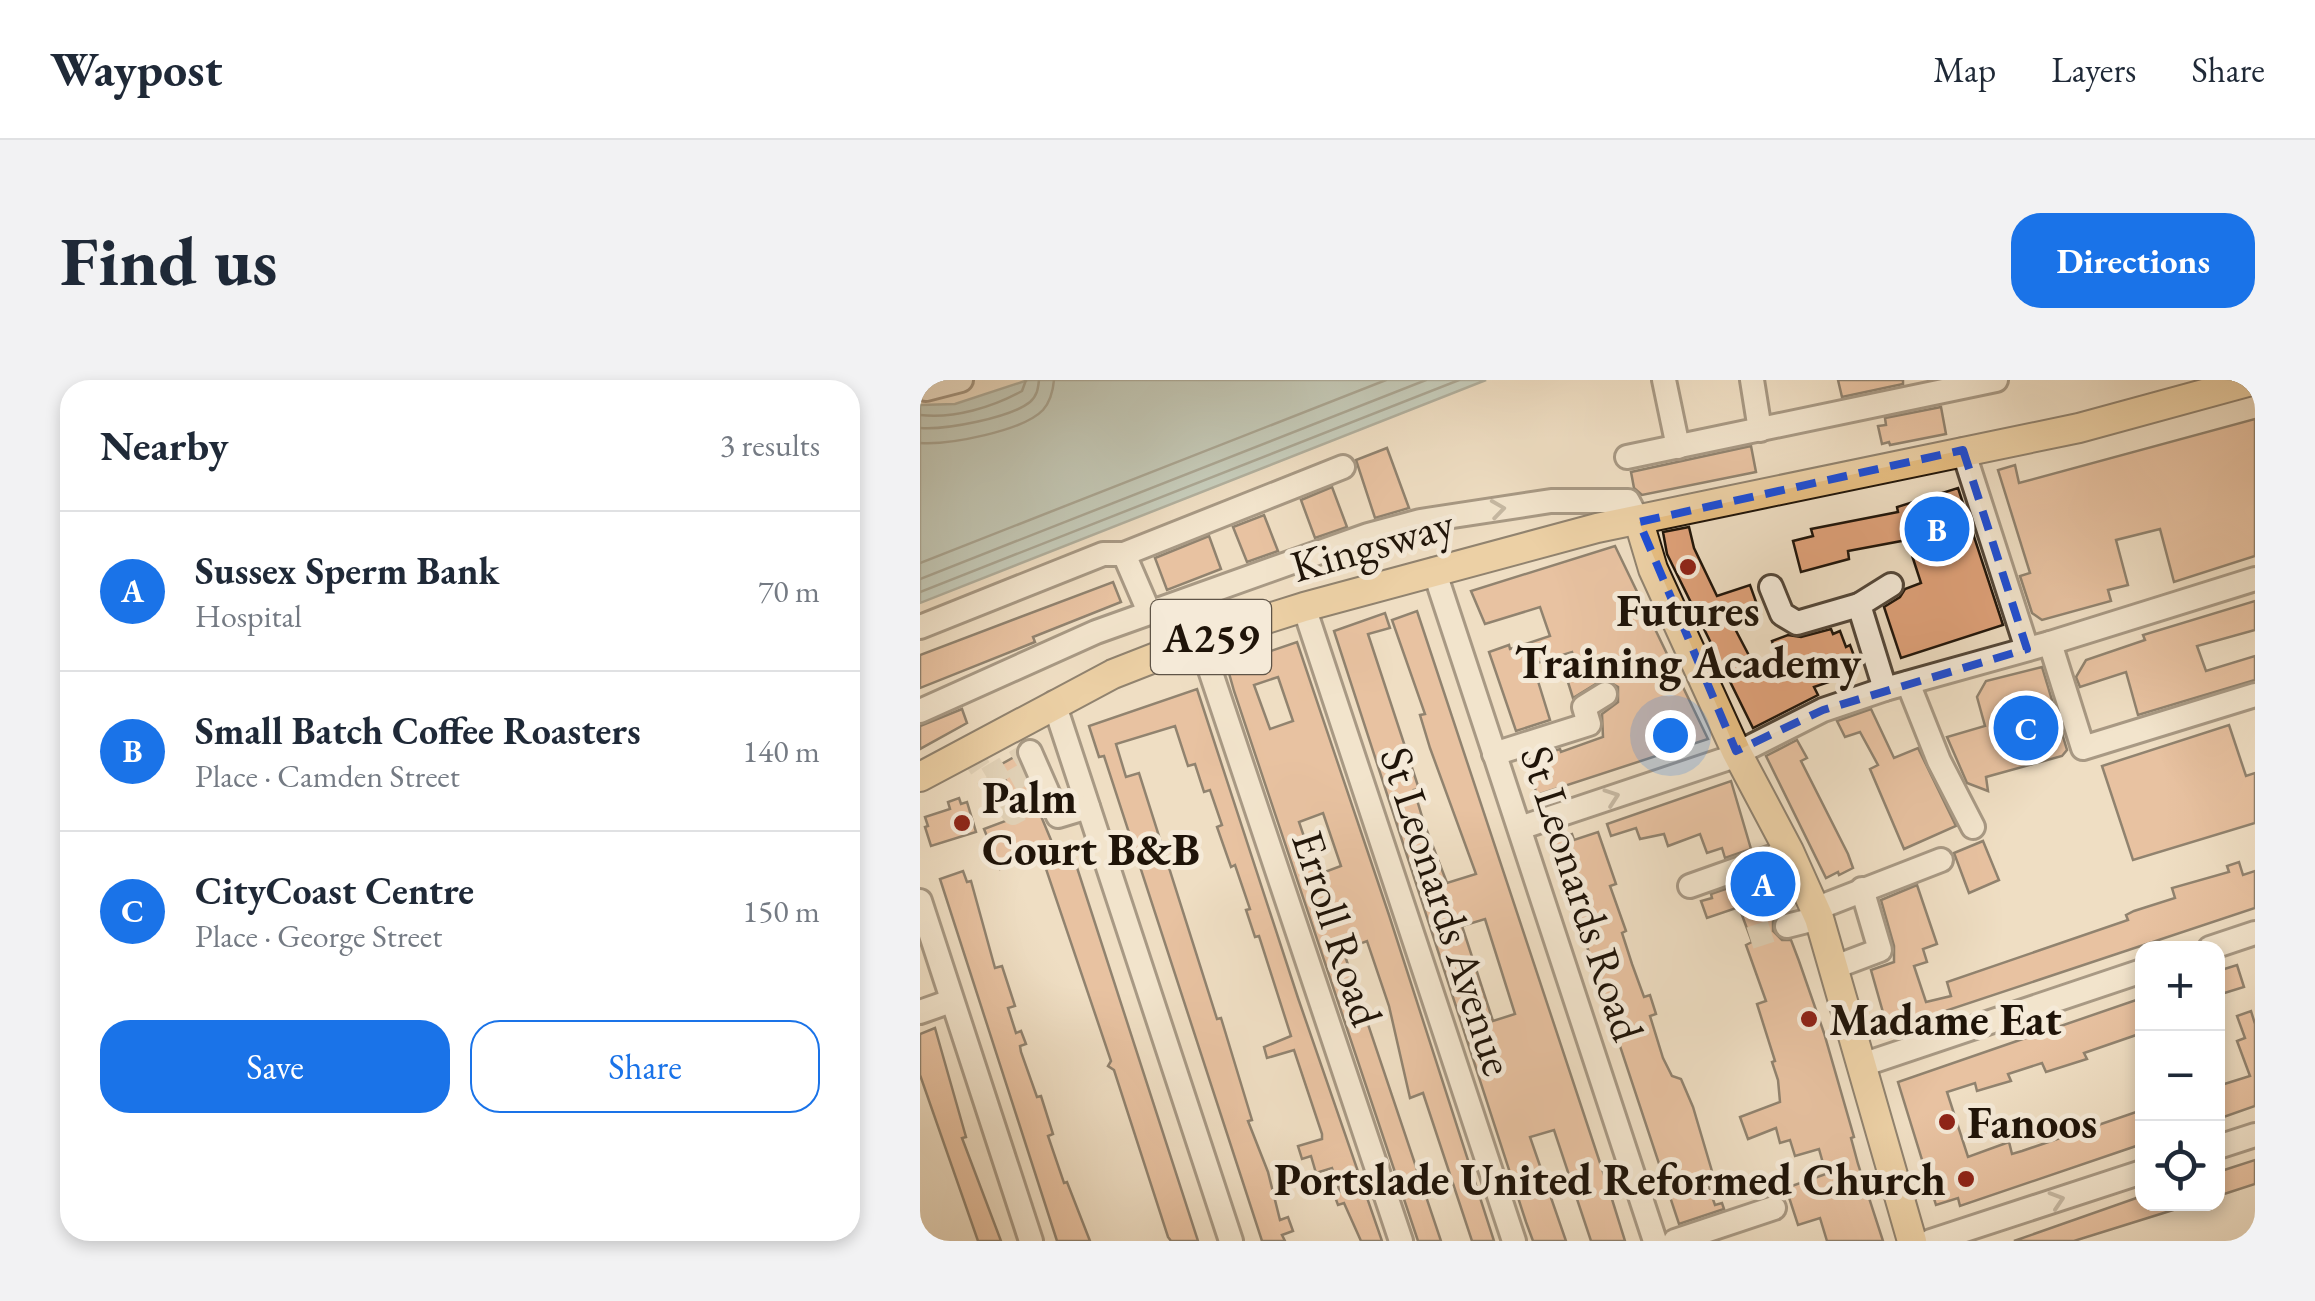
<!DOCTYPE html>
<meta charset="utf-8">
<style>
body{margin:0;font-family:"EB Garamond",serif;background:#f2f2f3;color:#1f2937}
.controls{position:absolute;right:30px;bottom:30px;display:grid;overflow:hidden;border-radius:20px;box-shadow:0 5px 15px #0003}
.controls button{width:90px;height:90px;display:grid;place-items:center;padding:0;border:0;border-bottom:2px solid #e0e1e3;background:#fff;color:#1f2937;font:50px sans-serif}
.you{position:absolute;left:750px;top:355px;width:35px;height:35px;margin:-25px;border:8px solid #fff;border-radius:50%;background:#1a73e8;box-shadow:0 0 0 15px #1a73e833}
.badge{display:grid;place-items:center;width:65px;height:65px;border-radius:50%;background:#1a73e8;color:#fff;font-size:32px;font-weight:700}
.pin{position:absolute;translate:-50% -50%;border:5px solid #fff;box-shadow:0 2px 10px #0006}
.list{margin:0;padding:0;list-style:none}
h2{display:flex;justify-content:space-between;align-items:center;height:130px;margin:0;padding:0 40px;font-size:42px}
h2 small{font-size:32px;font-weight:400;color:#747a83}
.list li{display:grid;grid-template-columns:65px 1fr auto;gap:30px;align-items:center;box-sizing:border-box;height:160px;padding:0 40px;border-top:2px solid #e0e1e3}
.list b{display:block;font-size:38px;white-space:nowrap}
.list p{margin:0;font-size:32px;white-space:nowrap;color:#747a83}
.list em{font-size:32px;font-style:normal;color:#747a83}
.actions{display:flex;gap:20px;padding:30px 40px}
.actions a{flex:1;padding:22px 0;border:2px solid #1a73e8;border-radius:30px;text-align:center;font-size:35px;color:#1a73e8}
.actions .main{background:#1a73e8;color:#fff}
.icon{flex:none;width:55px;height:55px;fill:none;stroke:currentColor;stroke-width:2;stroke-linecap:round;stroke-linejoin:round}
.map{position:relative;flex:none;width:1335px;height:861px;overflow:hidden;border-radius:30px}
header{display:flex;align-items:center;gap:60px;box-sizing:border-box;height:140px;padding:0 50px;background:#fff;border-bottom:2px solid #e0e1e3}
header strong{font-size:48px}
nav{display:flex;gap:55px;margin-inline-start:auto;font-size:35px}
.intro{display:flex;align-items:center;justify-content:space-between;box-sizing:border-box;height:240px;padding:0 60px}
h1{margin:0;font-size:70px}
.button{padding:25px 45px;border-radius:30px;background:#1a73e8;color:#fff;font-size:35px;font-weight:700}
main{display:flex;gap:60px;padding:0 60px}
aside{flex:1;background:#fff;border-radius:30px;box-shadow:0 5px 15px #0003}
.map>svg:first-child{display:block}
.water{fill:#9abcb8;stroke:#697972;stroke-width:2.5}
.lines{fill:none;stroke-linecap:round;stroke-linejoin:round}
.shore{stroke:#5c6860;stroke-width:2.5}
.building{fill:#dfa179;stroke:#1f1409;stroke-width:2.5;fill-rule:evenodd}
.minor-tunnel{stroke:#d0c0a7;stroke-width:22;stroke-dasharray:22 11;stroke-linecap:butt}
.minor-casing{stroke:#534638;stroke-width:28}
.major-casing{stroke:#1f1409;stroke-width:32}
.minor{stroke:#f5ead8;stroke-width:22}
.major{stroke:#e8bf82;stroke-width:28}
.oneway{stroke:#958a7b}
.marked{fill:none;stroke:#1d4ed8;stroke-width:8;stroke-dasharray:20 12;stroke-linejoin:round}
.poi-dot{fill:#8f2418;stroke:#f5ead8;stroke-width:4}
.labels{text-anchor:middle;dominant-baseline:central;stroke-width:10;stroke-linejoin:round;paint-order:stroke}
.shield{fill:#f5ead8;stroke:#5f5447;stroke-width:2.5}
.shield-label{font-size:42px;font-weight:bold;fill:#1f1409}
.street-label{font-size:45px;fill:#1f1409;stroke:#f5ead8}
.poi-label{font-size:45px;font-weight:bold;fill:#1f1409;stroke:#f5ead8;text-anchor:start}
</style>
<header>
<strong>Waypost</strong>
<nav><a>Map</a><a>Layers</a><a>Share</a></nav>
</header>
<div class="intro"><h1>Find us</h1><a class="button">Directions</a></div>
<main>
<aside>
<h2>Nearby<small>3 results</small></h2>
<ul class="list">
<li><span class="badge">A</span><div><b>Sussex Sperm Bank</b><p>Hospital</p></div><em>70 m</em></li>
<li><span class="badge">B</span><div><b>Small Batch Coffee Roasters</b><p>Place · Camden Street</p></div><em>140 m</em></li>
<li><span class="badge">C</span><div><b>CityCoast Centre</b><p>Place · George Street</p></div><em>150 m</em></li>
</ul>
<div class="actions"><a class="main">Save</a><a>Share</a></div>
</aside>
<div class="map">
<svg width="1335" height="861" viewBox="0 0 1335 861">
<rect width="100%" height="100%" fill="#efdec3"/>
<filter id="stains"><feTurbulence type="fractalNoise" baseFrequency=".002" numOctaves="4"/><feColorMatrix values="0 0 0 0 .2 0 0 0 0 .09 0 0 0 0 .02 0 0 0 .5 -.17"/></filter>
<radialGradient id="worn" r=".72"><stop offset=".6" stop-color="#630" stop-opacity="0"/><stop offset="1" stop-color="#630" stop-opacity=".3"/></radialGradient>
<polygon class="water" points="108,0 566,0 0,223 0,25 35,24"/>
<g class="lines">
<g class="shore">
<path d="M0 35C34 39 73 27 102 11L106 0"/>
<path d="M0 48C25 50 90 38 110 22 117 16 118 9 119 0"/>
<path d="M0 63C29 65 103 51 123 30 131 21 133 11 134 0"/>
<polyline points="0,183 466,0"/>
<polyline points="0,199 506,0"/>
<polyline points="0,212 539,0"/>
</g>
</g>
<g class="building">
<polygon points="918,0 983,0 983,4 922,17"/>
<polygon points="1021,27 1026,54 970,65 969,62 962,64 958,46 966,45 965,38"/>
<polygon points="1335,39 1335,176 1254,202 1240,149 1196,160 1208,205 1188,210 1191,221 1122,240 1112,233 1100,196 1110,193 1078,90 1095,85 1099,103"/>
<polygon points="831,66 836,92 722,115 714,108 711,92"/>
<polygon points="467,68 489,128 455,138 436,80"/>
<polygon points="412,107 427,147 395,158 381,120"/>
<polygon points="1038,108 1083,245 981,278 964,227 980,217 985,209 1001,203 987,160 928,171 929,179 881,192 873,161 893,156 891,149 978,132 977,127"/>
<polygon points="344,135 358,171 327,182 313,147"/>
<polygon points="769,147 774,168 797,216 830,205 840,233 812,243 834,285 856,274 852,261 868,255 881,257 911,249 913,254 920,251 926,267 930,265 937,284 932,294 894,307 898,315 833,348 747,174 743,152"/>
<polygon points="289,156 301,189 247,210 235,178"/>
<polygon points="695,166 788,359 617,415 606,380 640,369 641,372 683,357 682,334 698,322 698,307 684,299 653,318 647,299 659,295 652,272 617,283 613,285 630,340 596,351 569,272 589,265 590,269 630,256 620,227 565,244 551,211"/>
<polygon points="193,202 201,222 113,257 115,262 0,308 0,275"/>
<polygon points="1335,221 1335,250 1277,266 1286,291 1335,276 1335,300 1218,335 1206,292 1160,307 1156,297 1166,280 1225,260 1223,255"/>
<path d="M497 231 691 816 705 861H671L634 750 610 757 646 861H613L606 842 414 251 465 233 470 248 448 254 499 409 494 410 504 443 527 503 556 494 510 368 500 335 505 334 472 240ZM565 539 595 634 573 641 542 546Z"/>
<path d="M377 262 469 535 574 861H552L503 713 490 718 469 626 447 561 423 570 521 861H498L314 311 307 286ZM358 297 373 341 350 349 334 305ZM403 433 421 486 397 495 379 442Z"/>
<polygon points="1122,287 1147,370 1142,376 1066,397 1068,411 1047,403 1027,357 1065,346 1057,317 1066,301"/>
<polygon points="277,309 378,618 462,861 441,861 424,823 418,825 414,814 420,812 412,788 396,793 391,776 382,779 378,766 402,759 402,754 374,670 347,678 344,667 371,656 339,556 335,557 326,530 330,529 315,485 311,487 297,447 302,445 290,410 284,412 275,384 268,386 255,346 196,364 206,397 219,393 297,639 301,638 332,740 328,741 348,792 360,840 368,837 373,851 362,855 365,861 342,861 184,376 179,377 169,346"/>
<polygon points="42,329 47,343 0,369 0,346"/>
<polygon points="951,329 974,378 998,368 1036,446 984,469 950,389 958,385 940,352 925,357 917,341"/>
<polygon points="1309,345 1326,396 1335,393 1335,443 1213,480 1182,386"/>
<polygon points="877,360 887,378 881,381 928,474 933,488 919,495 918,492 906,498 846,376"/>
<polygon points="96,376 136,472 151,469 278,861 251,861 248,857 194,690 188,686 191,681 121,474 80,489 64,449 104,434 78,386"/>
<polygon points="811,401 831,469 805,478 802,468 787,473 780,454 748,466 744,454 720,459 716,448 691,456 687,444"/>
<polygon points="39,418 41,424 47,422 56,452 11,466 5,447 8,446 5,437 30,429 28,422"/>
<polygon points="678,452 696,504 690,506 706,551 702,553 712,584 724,617 730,615 736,634 730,636 743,678 752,696 761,699 773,727 794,798 786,800 795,825 802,823 804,829 759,844 632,461 652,454 654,460"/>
<polygon points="1063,461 1079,500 1049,513 1034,473"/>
<polygon points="1319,482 1323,495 1335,491 1335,528 968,650 951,590 974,582 974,566 961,520 997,505 1017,564 1003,569 1007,582 994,586 1006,622 1031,616 1027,602 1208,540 1206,535 1214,531 1255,518 1252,508 1309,492 1307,486"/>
<polygon points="43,491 47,502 51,501 75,588 82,586 95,626 88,628 96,653 101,651 106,664 100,666 101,672 117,717 121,716 133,754 128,756 144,803 147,802 170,861 137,861 20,499"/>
<polygon points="846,495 859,534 853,541 853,551 862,560 871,560 879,581 904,653 934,757 931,758 938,784 963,861 907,861 900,838 878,845 866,808 906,794 899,769 875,776 870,760 860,763 856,748 828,759 820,737 860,722 858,700 852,682 855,681 837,624 846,621 826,565 832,562 819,527 787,538 781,521 792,518 791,514"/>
<polygon points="1317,585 1324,607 1298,615 1298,591"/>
<polygon points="1222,618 1222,653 1164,673 1167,679 1126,692 1122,683 1088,694 1091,701 1077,705 1057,711 1055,703 1027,712 1048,777 1089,762 1092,774 1102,771 1222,730 1222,764 1040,826 1038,818 1016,825 978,702"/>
<polygon points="1331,631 1335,644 1335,726 1298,739 1298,706 1330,696 1317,661 1325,658 1317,636"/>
<polygon points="15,648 46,757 42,758 81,861 58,861 0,695 0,654"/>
<polygon points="1335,780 1335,804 1298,816 1298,792"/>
<polygon points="1222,816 1222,824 1266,824 1266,826 1154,861 1094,861"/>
</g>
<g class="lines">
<g class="minor-tunnel">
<polyline points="48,370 67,398 110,372 98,342"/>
<polyline points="67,398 76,410 117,387"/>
<polyline points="85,423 93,434 128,414"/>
<polyline points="830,558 867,546"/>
</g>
<defs>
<g id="minor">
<polyline points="744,0 758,67"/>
<polyline points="832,0 840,50"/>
<polyline points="0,6 6,9 41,0"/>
<polyline points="1043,70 1107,269"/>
<polyline points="707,77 1076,0"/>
<polyline points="514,190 735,861"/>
<polyline points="851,207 862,234 877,243 939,225"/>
<polyline points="384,227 594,861"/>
<polyline points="229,232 204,174 423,87"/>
<polyline points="0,247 183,174 204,174"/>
<polyline points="280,260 481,861"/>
<polyline points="1130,263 1163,368 1335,315"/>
<polyline points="988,303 1019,381 1053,447"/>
<polyline points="965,309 939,225 971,205"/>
<polyline points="134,323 311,861"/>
<polyline points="0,331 176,252 448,155 500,141 631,121 708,121 719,142"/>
<polyline points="110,372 138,436 168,427"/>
<polyline points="574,374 669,344 664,327 685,314"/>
<polyline points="600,448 806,379 903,330 965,309 1130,263 1335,199"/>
<polyline points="770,506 869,471"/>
<polyline points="0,521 111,861"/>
<polyline points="895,529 1021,480"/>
<polyline points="867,546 899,538"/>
<polyline points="1290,568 1335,553"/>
<polyline points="915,587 960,570 942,509"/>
<polyline points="0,632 31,621"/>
<polyline points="942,685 1222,591"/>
<polyline points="1298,767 1335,755"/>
<polyline points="755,861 854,828"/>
<polyline points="1011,861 1222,792"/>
</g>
<g id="major">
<polyline points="719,142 733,189 816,371 869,471 899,538 992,861"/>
<polyline points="0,397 193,294 280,260 384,227 677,148 1159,48 1335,0"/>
</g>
</defs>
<use href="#minor" class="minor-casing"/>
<use href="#major" class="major-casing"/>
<use href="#minor" class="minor"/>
<use href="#major" class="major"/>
</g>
<defs><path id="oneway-chevron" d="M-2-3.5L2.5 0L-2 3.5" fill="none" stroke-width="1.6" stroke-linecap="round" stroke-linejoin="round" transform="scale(2.5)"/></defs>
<g class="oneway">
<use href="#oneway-chevron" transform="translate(578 129) rotate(-8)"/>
<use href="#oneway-chevron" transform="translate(692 417) rotate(-19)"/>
<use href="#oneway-chevron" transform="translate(1137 820) rotate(-18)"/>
</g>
<path d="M0 0H1335V861H0ZM1043 70 1107 269 903 330 816 371 719 142Z" fill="#efdec3" fill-opacity=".55" fill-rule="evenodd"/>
<path class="marked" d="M1043 70 1107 269 903 330 816 371 719 142Z"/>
<g class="poi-dot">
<circle cx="768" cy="187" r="10"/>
<circle cx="42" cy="443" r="10"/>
<circle cx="889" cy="639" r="10"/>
<circle cx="1027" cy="742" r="10"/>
<circle cx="1046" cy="799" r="10"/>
</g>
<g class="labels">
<rect class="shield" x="231" y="220" width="120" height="74" rx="8"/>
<g class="shield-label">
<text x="291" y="257">A259</text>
</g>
<g class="street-label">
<text transform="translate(452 164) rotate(-16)">Kingsway</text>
<text transform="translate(663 513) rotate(72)">St Leonards Road</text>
<text transform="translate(528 531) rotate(72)">St Leonards Avenue</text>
<text transform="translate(418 548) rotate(72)">Erroll Road</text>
</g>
<g class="poi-label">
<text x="768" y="230" text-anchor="middle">Futures<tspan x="768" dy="52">Training Academy</tspan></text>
<text x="62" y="417">Palm<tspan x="62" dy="52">Court B&amp;B</tspan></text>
<text x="909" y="639">Madame Eat</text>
<text x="1047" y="742">Fanoos</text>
<text x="1026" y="799" text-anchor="end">Portslade United Reformed Church</text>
</g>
</g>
<rect width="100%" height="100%" filter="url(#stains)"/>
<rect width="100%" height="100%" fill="url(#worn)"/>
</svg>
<div class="controls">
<button>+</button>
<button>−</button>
<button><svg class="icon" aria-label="locate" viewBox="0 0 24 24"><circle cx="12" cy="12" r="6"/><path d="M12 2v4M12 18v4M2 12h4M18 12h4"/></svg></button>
</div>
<div class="you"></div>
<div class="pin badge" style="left:843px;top:504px">A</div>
<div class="pin badge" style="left:1017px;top:149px">B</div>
<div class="pin badge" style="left:1106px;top:348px">C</div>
</div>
</main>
